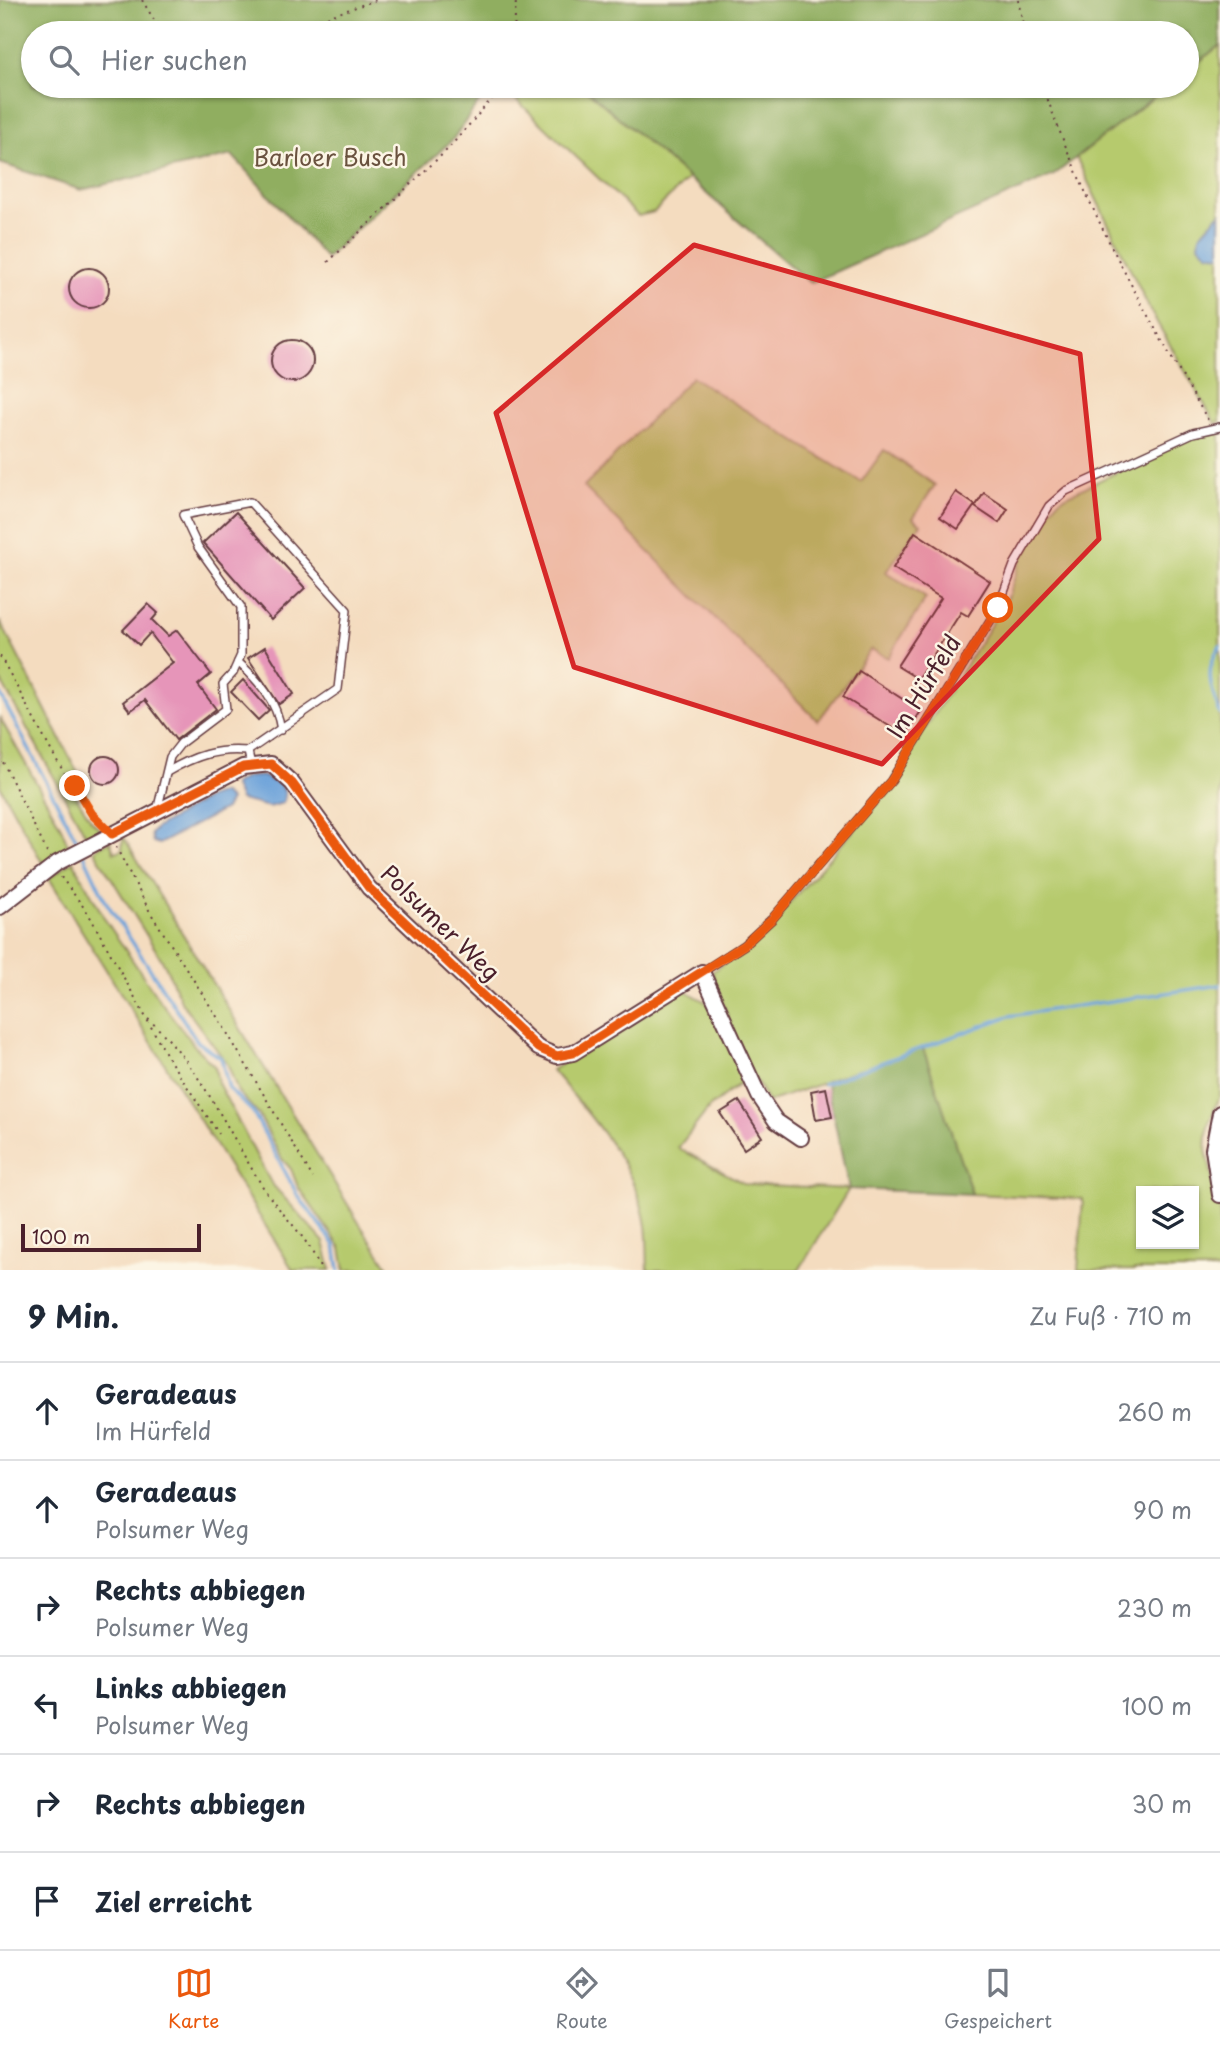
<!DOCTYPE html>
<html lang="de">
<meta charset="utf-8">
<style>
body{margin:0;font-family:"Playpen Sans",sans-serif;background:#f6f6f7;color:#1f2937}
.controls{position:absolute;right:21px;bottom:21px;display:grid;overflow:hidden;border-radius:0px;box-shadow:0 2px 5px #0004}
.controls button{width:63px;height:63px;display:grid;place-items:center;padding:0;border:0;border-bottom:2px solid #e0e1e3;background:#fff;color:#1f2937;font:35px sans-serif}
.scale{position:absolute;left:21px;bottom:18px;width:180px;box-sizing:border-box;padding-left:7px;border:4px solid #4a1f2b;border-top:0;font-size:19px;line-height:24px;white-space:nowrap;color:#4a1f2b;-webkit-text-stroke:5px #fcf5e5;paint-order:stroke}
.stop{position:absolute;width:21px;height:21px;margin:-16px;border:5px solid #ea580c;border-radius:50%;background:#fff}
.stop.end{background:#ea580c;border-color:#fff;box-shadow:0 2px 7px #0008}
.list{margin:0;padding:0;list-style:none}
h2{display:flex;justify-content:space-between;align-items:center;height:91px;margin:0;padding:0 28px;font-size:30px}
h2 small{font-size:23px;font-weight:400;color:#747a83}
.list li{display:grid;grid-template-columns:46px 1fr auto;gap:21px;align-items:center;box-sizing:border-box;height:98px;padding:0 28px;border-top:2px solid #e0e1e3}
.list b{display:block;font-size:26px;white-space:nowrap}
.list p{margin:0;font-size:23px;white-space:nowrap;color:#747a83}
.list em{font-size:23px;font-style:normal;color:#747a83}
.icon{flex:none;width:38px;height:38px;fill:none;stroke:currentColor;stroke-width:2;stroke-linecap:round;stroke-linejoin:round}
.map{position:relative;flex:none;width:1220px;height:1270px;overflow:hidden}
.search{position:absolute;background:#fff;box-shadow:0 2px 5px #0004;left:21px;right:21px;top:21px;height:77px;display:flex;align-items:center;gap:18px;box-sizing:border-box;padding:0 24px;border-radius:38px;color:#747a83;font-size:26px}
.sheet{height:679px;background:#fff}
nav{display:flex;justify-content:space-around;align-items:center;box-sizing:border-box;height:98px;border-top:2px solid #e0e1e3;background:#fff;font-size:19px;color:#747a83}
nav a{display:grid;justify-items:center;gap:4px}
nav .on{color:#ea580c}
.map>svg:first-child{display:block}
.green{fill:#b6ca6d;stroke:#80744c;stroke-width:2;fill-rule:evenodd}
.forest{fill:#90ae60;stroke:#6d6646;stroke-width:2}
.water{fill:#6ca2da;stroke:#5b6082;stroke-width:2}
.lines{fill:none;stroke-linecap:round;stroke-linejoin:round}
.stream{stroke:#6ca2da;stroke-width:3.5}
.building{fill:#e695b9}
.lane-casing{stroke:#643b41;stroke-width:10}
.street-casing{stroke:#643b41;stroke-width:18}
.path{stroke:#643b41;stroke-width:2;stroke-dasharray:2 5;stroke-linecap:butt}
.lane{stroke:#fff;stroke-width:7}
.street{stroke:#fff;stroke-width:14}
.route{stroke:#ea580c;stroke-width:9}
.marked{fill:#d62828;fill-opacity:0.2;stroke:#d62828;stroke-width:5;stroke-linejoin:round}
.labels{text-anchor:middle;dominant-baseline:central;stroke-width:5;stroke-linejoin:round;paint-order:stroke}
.park-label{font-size:23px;fill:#6a523f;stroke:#fcf5e5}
.street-label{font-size:23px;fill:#4a1f2b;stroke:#fcf5e5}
</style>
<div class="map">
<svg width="1220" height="1270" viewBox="0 0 1220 1270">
<rect width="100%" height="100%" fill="#fcf5e5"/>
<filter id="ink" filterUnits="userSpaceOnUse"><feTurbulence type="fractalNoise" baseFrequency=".0143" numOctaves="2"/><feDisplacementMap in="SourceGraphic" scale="14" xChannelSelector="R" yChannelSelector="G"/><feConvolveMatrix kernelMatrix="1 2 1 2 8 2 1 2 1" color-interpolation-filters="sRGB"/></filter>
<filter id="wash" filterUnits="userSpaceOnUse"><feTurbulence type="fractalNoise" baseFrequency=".00686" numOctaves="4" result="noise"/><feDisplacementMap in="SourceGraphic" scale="28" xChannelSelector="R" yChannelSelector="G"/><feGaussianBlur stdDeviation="1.57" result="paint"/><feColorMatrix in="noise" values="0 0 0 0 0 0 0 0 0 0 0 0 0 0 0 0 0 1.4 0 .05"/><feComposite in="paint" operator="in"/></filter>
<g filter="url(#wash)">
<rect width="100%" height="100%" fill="#f4dcbf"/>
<g class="green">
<polygon points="1220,45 1220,422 1215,423 1151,312 1076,157 1168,86 1187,86 1187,71"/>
<polygon points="502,86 582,86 689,178 654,212 638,216"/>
<polygon points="692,377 861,482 884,450 935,485 913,518 921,524 886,572 926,598 888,658 871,649 818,721 584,487"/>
<path d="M1220 430V1096L1208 1125 1206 1150 1220 1209V1270H1078L1083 1199 972 1194 922 1049 768 1102 752 1074 709 1108 678 1148 745 1184 849 1189 799 1270H648C647 1256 648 1241 646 1226 637 1165 590 1116 552 1070L681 988 709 1004 719 1026 729 1021 712 972 762 934 879 802 990 626 1009 594 1025 547 1042 519 1060 499 1191 437ZM1141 1191H1194V1244H1141Z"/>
<polygon points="0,621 82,781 71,788 91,820 104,833 89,841 0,679"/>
<polygon points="0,718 60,825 70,850 43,864 0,786"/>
<polygon points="123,836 359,1223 390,1270 345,1270 341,1248 298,1187 291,1169 282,1159 259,1115 238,1092 228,1065 182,1003 165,965 94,850 110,841 114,852 122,850"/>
<polygon points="73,861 106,921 158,998 197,1049 215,1067 218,1083 271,1183 324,1242 331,1270 293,1270 49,878"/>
</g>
<g class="forest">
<polygon points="0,0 1220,0 1220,45 1187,71 1187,33 33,33 33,86 490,86 453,139 326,258 232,155 81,190 0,163"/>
<polygon points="582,86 1168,86 1054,175 810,283"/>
<polygon points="923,1048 972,1194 849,1189 826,1081"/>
</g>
<g class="water">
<polygon points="1220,213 1220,255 1208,253 1199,245 1200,235"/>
<polygon points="262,776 281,785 285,793 283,803 269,807 240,800 233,785 247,777"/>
<polygon points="222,793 230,800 225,809 159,844 153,842 151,834 156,828 208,798"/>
</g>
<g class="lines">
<g class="stream">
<path d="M1220 646C1203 670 1211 688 1220 714"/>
<polyline points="0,694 81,848"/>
<polyline points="84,855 106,902 198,1042 221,1058 229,1089 253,1112 298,1196 335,1245 339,1270"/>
<polyline points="823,1084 1009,1016 1220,985"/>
</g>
</g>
<g id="blocks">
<g class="building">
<circle cx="89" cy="288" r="20"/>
<circle cx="292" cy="361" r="21"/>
<polygon points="956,492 975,505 958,529 940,517"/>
<polygon points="984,493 1008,509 999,523 975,507"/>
<polygon points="236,512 305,588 271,620 203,543"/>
<polygon points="915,532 990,581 968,616 961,612 918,679 897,666 941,598 893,568"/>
<polygon points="148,604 158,613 152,620 168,636 177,630 211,674 198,685 216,709 176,740 145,700 130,711 123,702 173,663 150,633 139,645 123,630"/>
<polygon points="265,647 294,694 279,704 248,658"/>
<polygon points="859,671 921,711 905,736 843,697"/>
<polygon points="243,680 269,710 258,720 231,692"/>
<circle cx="105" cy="770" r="14"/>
<polygon points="826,1088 832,1117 816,1120 811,1091"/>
<polygon points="739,1101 762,1137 744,1149 720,1113"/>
</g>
</g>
</g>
<g filter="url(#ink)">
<use href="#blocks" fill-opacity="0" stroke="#643b41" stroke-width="2"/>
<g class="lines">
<defs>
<g id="lane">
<path d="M238 662C259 681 277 701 281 730"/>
<path d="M167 772C194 756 217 748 248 751"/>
<polyline points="157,811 170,757 181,743 226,709 223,684 233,673 241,655 241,607 198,547 183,515 250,502 347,610 338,689 248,751 251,766"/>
<polyline points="702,972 744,945 772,919 891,781 998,608 1014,565 1049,506 1066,491 1134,460 1193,433 1220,427"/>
</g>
<g id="street">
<polyline points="0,907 57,863 243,767 271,764 292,783 369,888 538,1048 557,1056 573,1053 702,972 759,1096 776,1121 801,1138"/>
<polyline points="1220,1113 1213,1149 1220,1195"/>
</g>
</defs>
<use href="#lane" class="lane-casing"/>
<use href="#street" class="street-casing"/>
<g class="path">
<polyline points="142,0 162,33"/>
<polyline points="1018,0 1025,33"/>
<polyline points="281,33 376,0"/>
<polyline points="514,33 516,0"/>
<path d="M1043 86C1083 203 1145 314 1208 420"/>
<polyline points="328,262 448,149 503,86"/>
<path d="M0 656C29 707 63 783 103 825"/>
<polyline points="0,756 47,852"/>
<polyline points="116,847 150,912 223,1026 313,1178"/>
<polyline points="61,877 88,913 170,1061 219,1134"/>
<path d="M148 1019C200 1065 226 1129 263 1187 282 1217 306 1233 321 1270"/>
</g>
<use href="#lane" class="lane"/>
<use href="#street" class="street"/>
</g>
</g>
<g class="lines" filter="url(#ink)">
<polyline class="route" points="75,786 92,814 112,834 243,767 271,764 292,783 369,888 538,1048 557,1056 573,1053 744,945 772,919 891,781 998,608"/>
</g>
<path class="marked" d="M694 245 1080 354 1099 539 882 764 574 667 496 413Z"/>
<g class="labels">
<g class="park-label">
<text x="330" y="156">Barloer Busch</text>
</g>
<g class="street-label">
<text transform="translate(923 686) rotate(-58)">Im Hürfeld</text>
<text transform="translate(441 922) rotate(44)">Polsumer Weg</text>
</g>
</g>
</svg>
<div class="controls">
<button><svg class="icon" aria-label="layers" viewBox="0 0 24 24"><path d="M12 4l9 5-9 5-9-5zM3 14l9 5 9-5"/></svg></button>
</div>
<div class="scale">100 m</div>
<div class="stop" style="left:998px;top:608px"></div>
<div class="stop end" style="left:75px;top:786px"></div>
<div class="search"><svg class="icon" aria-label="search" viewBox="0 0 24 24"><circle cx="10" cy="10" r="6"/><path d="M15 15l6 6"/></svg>Hier suchen</div>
</div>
<section class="sheet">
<h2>9 Min.<small>Zu Fuß · 710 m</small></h2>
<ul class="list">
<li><svg class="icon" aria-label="ahead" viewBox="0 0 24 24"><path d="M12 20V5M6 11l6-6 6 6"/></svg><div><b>Geradeaus</b><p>Im Hürfeld</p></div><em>260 m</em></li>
<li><svg class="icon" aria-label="ahead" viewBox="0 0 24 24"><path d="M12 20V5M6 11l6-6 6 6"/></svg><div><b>Geradeaus</b><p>Polsumer Weg</p></div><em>90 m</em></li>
<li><svg class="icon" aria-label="right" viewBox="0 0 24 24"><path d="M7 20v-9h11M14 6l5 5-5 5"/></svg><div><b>Rechts abbiegen</b><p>Polsumer Weg</p></div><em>230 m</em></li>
<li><svg class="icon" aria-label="left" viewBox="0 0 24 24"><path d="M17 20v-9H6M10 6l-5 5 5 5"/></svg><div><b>Links abbiegen</b><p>Polsumer Weg</p></div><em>100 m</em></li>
<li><svg class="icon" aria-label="right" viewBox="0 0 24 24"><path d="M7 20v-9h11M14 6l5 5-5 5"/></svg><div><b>Rechts abbiegen</b></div><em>30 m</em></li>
<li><svg class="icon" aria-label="arrive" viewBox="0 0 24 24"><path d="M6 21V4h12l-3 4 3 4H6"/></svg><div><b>Ziel erreicht</b></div></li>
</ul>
</section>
<nav>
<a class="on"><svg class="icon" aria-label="map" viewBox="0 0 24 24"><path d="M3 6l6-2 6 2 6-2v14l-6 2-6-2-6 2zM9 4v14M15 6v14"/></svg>Karte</a>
<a><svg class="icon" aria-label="directions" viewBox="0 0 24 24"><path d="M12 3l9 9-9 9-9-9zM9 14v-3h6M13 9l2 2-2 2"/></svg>Route</a>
<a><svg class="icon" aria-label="saved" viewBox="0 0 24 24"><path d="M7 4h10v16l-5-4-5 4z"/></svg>Gespeichert</a>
</nav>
